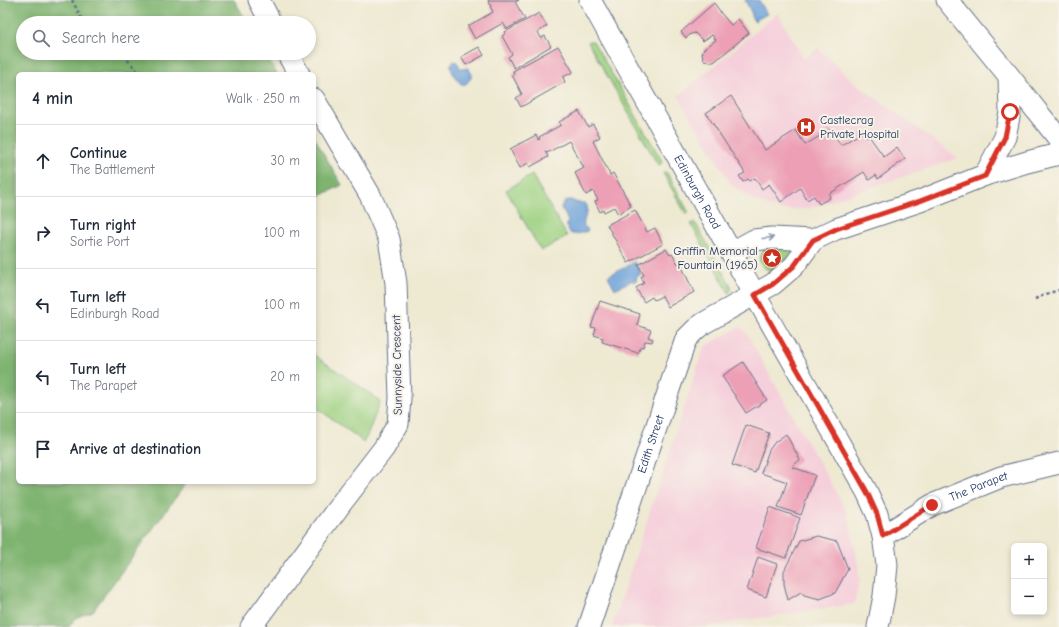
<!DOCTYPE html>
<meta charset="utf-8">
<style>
body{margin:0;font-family:"Comic Neue",sans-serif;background:#f2f2f3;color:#1f2937}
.controls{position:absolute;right:12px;bottom:12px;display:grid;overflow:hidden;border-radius:6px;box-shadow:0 2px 6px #0003}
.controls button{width:36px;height:36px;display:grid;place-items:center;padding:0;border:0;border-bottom:1px solid #e0e1e3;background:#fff;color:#1f2937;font:20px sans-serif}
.stop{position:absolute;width:12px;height:12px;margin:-9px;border:3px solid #d93025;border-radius:50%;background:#fff}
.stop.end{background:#d93025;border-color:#fff;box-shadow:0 1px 4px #0008}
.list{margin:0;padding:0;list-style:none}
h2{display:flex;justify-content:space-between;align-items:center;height:52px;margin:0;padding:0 16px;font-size:17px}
h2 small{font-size:13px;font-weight:400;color:#747a83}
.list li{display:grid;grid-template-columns:26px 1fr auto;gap:12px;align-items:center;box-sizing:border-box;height:72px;padding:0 16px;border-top:1px solid #e0e1e3}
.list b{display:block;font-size:15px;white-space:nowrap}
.list p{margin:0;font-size:13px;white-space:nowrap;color:#747a83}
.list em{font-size:13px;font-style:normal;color:#747a83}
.icon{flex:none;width:22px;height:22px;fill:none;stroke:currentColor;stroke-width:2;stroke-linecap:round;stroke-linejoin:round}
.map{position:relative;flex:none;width:1059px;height:627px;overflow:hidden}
.search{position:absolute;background:#fff;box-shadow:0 2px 6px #0003;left:16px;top:16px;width:300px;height:44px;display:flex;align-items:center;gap:10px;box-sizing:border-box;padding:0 14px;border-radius:22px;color:#747a83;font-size:15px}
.panel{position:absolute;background:#fff;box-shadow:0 2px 6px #0003;left:16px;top:72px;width:300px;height:412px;border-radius:6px}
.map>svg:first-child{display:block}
.built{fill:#f5cfdb}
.green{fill:#9ed282;stroke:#5c8070}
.forest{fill:#7eb470;stroke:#4c7267}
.water{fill:#6ca1d9;stroke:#44689c}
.building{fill:#ed9fb6}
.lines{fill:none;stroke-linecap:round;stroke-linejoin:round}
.minor-casing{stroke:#657086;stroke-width:23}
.path{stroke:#657086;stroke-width:2.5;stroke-dasharray:3 3;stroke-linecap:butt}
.minor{stroke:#fff;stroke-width:21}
.oneway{stroke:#8d97ae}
.route{stroke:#d93025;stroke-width:5}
.labels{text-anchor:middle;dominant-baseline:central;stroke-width:4;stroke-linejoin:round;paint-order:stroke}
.poi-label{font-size:12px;fill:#1b2f5e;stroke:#f7f3e8;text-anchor:start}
.street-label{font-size:12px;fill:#1b2f5e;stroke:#f7f3e8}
</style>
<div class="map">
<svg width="1059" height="627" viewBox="0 0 1059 627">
<rect width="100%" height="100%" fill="#f7f3e8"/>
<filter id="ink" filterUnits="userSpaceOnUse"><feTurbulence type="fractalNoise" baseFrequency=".025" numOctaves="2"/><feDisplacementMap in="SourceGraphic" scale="8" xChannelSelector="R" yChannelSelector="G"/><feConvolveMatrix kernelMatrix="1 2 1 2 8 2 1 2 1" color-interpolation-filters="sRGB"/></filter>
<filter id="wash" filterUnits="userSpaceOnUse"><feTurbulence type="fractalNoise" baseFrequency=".012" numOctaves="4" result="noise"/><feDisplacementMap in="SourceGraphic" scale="16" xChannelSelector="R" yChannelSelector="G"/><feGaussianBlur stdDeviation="0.9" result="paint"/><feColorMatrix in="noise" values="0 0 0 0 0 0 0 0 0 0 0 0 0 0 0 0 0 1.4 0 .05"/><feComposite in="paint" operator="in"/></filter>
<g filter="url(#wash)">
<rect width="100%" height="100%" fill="#eee9d1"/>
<g class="built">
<polygon points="778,13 804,59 818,48 855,83 958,158 807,209 779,210 753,200 731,184 678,96"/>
<polygon points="739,327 744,329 848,514 857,558 860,580 854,604 703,627 612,627 704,347"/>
</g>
<g class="green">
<polygon points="590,41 593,41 662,161 661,164 658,165 588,42"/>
<polygon points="666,172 667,173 688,211 688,213 686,214 663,173"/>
<polygon points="532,175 567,236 541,251 506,190"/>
<polygon points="694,223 696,224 731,286 731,291 729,293 691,224"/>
<path d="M765 247 798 248 774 271C760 270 755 258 765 247Z"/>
<polygon points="314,355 372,395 380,402 368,434 363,443 356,436 314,406"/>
</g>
<g class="forest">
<polygon points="0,0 234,0 248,23 23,23 23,53 265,53 277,74 18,74 18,482 187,482 93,611 75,618 69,627 0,627"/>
<polygon points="314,137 342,185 314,199"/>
</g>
<g class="water">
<polygon points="745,0 759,0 767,14 754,21 751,16 752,14"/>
<path d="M454 61 457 62 461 69 468 68 472 74 471 78 466 84C463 84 463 85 460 83 455 79 450 69 451 64Z"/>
<path d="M568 200H571L578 203H585C592 210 582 217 584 227L587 228 588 231C580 233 568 239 567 226 567 220 569 225 567 219 566 215 562 212 561 207L564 202Z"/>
<polygon points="635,262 641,274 636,277 637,280 634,282 633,280 615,289 608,276"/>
</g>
<g id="blocks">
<g class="building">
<polygon points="489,0 519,0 515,2 525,19 507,29 503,23 475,39 468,26 493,12 490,6 491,6 488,1"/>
<polygon points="714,3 720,11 720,12 731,25 738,19 749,33 714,62 710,62 704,60 702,54 704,49 716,40 712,35 703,41 695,33 691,34 686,38 681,32"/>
<polygon points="539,13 547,26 538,32 541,38 545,36 551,46 514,68 508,57 512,54 502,36 506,33 505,32"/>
<polygon points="558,46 573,72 563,77 565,82 521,107 516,98 522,94 512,75 514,74 513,71"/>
<polygon points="479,47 484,55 466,65 461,57"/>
<polygon points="731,96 765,150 796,130 805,145 830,130 841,145 863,132 867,138 869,136 884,157 897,147 905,159 878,179 876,175 869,180 864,172 829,194 830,198 819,204 814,196 807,200 800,188 781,202 769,184 762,189 755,178 750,181 748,179 743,182 739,176 745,173 706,113"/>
<polygon points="579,111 588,127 593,124 600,137 593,141 610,175 613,173 631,206 618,214 614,207 604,212 603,210 600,212 595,201 598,200 593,191 586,195 575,173 584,168 569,141 547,153 546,151 545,151 548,157 530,167 528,163 520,168 510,149 536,135 539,140 540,139 539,137 561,125 559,122"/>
<polygon points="635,210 647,232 655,228 663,244 628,263 607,225"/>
<polygon points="666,249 670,255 672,254 678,264 680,263 694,292 668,307 662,296 654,300 652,297 644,302 636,288 644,283 641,277 644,275 638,265"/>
<polygon points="600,301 640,314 637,325 651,330 648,337 653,339 652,342 645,341 643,347 641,346 638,353 602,342 603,338 594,335 596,328 591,327"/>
<polygon points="743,362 767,400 746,413 722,376"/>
<polygon points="746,425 769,433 755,473 732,465"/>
<polygon points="786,434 800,460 796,463 792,467 815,475 801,515 778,507 787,482 761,473 769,450 775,442"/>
<polygon points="770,507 800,518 786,558 756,548"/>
<polygon points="816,536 837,541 848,569 835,593 820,599 804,595 801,592 788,600 784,584 784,571 799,541"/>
<polygon points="758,557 777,564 766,597 747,590"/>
</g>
</g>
</g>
<g filter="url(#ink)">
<use href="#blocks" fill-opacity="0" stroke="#657086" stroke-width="1"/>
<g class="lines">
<defs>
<g id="minor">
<polyline points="259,0 271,23"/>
<path id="s1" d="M590 0 755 295 867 492 877 514 883 536 887 565 884 596 878 627"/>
<polyline points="947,0 1009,76 1059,139"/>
<polyline points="287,53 299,74"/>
<polyline points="985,175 1005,137 1010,112 1009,76"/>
<polyline points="732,252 754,240 772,238 813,240 836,229 920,201 985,175 1027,162 1059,154"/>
<path id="s2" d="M883 536 932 505 1001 477 1059 463"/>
<polyline points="251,627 343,501 384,448 398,424 400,398 396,283 389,239 370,195 314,99"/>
<path id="s3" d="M589 627 686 339 696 329 704 323 773 284 794 266 813 240"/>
</g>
</defs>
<use href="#minor" class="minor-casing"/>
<g class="path">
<polyline points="72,0 84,23"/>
<polyline points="118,53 125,57 140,74"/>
<polyline points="54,54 72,53"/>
<polyline points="1035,299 1046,294 1059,290"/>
</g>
<use href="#minor" class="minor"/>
</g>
<defs><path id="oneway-shaft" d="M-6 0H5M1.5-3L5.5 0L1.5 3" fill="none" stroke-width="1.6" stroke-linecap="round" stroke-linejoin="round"/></defs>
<use class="oneway" href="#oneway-shaft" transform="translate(768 238) rotate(-5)"/>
</g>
<g class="lines" filter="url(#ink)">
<polyline class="route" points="932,505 883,536 877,514 867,492 755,295 773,284 794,266 813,240 836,229 920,201 985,176 1005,137 1010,112"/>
</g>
<defs>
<symbol id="hospital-disc" viewBox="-11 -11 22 22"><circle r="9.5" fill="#c8321e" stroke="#f7f3e8"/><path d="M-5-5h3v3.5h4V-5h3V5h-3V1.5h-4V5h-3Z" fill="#fff"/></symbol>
<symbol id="sight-disc" viewBox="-11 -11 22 22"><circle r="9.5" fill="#c8321e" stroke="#f7f3e8"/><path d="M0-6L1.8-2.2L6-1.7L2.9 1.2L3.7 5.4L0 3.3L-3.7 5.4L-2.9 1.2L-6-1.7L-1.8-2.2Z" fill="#fff"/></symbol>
</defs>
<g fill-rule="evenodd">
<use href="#hospital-disc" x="795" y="116" width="22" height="22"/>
<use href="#sight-disc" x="761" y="247" width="22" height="22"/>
</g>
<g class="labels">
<g class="poi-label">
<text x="820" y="120">Castlecrag<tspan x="820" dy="14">Private Hospital</tspan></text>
<text x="758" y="251" text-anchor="end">Griffin Memorial<tspan x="758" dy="14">Fountain (1965)</tspan></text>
</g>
<g class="street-label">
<text stroke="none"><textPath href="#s1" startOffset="220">Edinburgh Road</textPath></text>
<text transform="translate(397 365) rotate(-91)">Sunnyside Crescent</text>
<text stroke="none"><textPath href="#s3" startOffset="193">Edith Street</textPath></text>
<text stroke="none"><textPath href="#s2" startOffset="108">The Parapet</textPath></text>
</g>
</g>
</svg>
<div class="controls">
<button>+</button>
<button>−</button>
</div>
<div class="stop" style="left:1010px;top:112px"></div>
<div class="stop end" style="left:932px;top:505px"></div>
<div class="search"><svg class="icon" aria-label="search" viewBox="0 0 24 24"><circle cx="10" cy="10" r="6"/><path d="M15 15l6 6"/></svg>Search here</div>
<section class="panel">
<h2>4 min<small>Walk · 250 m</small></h2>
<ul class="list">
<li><svg class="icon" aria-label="ahead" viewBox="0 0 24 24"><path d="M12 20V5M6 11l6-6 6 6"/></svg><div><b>Continue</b><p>The Battlement</p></div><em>30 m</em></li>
<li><svg class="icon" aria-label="right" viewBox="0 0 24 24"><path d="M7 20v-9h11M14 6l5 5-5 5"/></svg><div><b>Turn right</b><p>Sortie Port</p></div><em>100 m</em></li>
<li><svg class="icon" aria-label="left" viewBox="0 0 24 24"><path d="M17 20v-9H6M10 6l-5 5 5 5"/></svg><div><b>Turn left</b><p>Edinburgh Road</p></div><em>100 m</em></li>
<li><svg class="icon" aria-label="left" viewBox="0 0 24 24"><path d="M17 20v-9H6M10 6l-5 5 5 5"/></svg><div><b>Turn left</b><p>The Parapet</p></div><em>20 m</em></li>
<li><svg class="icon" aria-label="arrive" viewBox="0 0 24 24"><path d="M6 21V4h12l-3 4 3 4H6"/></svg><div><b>Arrive at destination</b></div></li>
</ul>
</section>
</div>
